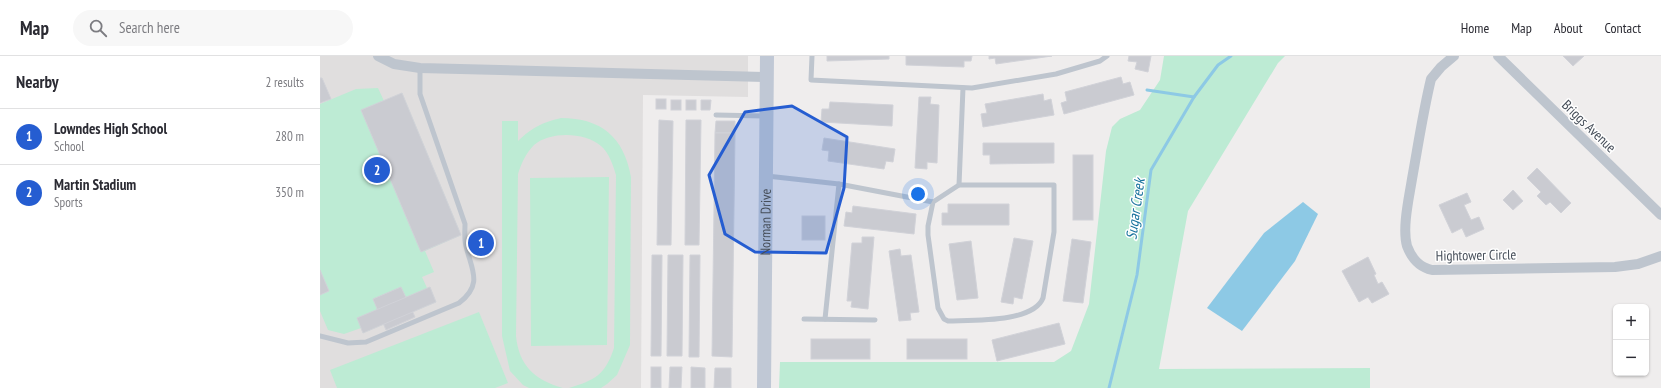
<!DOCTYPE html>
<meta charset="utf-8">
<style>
body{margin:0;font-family:"PT Sans Narrow",sans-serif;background:#f7f7f7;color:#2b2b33}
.controls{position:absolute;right:12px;bottom:12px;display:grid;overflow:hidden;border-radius:6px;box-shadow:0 1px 3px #0004}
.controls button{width:36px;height:36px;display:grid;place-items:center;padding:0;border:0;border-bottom:1px solid #e1e1e2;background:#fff;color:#2b2b33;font:20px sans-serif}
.you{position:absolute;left:598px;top:138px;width:14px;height:14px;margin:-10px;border:3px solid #fff;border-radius:50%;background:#1a73e8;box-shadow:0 0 0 6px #1a73e833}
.badge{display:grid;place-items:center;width:26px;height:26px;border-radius:50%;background:#255dd1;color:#fff;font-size:13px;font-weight:700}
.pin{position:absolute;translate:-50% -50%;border:2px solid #fff;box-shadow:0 1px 4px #0006}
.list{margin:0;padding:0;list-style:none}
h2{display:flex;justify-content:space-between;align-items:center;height:52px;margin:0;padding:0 16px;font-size:17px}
h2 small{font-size:13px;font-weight:400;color:#7c7c81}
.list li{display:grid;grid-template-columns:26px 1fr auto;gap:12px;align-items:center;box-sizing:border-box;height:56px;padding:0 16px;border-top:1px solid #e1e1e2}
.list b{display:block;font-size:15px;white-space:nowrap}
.list p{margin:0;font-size:13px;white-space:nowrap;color:#7c7c81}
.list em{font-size:13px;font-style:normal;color:#7c7c81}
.icon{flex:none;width:22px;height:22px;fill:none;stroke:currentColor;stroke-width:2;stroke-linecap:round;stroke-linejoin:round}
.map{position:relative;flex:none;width:1341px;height:332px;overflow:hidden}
header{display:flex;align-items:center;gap:24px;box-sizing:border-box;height:56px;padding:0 20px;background:#fff;border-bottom:1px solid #e1e1e2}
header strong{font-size:19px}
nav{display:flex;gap:22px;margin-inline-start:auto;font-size:14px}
.search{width:280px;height:36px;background:#f7f7f7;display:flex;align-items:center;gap:10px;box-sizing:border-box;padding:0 14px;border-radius:22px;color:#7c7c81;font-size:15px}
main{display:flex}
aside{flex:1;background:#fff}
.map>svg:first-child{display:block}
.education{fill:#e0dede}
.green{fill:#bdebd4}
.water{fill:#8dc9e5}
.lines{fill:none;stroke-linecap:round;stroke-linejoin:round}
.stream{stroke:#8dc9e5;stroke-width:3}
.building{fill:#cacbd1;stroke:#d1d2d8}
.lane{stroke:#bec5ce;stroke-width:5}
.street{stroke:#bec5ce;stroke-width:10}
.secondary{stroke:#c0c8d5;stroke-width:14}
.marked{fill:#255dd1;fill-opacity:0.2;stroke:#255dd1;stroke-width:3;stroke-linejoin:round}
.labels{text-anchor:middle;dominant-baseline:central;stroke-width:3;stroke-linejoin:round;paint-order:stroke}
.street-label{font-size:14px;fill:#464e59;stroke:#fff}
.water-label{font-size:15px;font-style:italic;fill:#16719c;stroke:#fff}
</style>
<header>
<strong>Map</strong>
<div class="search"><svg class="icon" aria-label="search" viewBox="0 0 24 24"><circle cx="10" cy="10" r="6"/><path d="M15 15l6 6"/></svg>Search here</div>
<nav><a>Home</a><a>Map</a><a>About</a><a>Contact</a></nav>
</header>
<main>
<aside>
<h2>Nearby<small>2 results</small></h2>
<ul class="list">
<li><span class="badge">1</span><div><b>Lowndes High School</b><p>School</p></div><em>280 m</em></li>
<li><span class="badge">2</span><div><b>Martin Stadium</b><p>Sports</p></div><em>350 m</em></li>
</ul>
</aside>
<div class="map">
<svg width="1341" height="332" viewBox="0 0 1341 332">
<rect width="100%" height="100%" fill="#efeded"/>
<polygon class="education" points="0,0 428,0 428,41 323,39 321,332 0,332"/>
<g class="green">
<polygon points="844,0 965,0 958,7 868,155 839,313 1050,312 1050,332 459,332 460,306 734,306 751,295 769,248 786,95 792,71 800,63 820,54 840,24"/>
<polygon points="58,32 64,45 82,37 141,179 105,195 114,216 102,221 107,232 110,231 116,246 43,277 41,272 24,278 8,274 0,255 0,48 36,33"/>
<path d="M241 62C281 62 304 81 311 121L310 289 297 319 287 328 281 332H249C275 324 285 319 294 292L296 119C293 109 289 97 281 90 265 76 230 75 214 89 206 97 201 108 198 118L196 280C199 310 215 324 243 332H209L203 329 190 315 182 280V65H198V85C213 71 221 67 241 62Z"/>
<polygon points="289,121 287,289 211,290 210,122"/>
<polygon points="159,256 188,327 175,332 17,332 10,314"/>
</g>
<polygon class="water" points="983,146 998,158 975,205 922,275 887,252 944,177"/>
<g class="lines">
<g class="stream">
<polyline points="827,34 874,41"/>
<polyline points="789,332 817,219 831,114 874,41 898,9 911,0"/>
</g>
</g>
<g class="building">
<polygon points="507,0 569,0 569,3 507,5"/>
<polygon points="586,0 652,0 651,5 644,5 644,11 586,9"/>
<polygon points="669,0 732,0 676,8 675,2 669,3"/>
<polygon points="809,0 831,0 828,16 815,13 817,6 808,5"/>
<polygon points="1243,0 1264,0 1253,10"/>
<polygon points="801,21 803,28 810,26 814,39 744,58 741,47 747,45 745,36"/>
<polygon points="0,22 2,22 11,43 0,47"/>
<polygon points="82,37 141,179 101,196 41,54"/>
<polygon points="723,38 724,45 731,43 734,59 663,71 661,58 667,57 665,48"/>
<polygon points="599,41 611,41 610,48 619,49 617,107 607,106 607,113 595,112"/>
<rect x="336" y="43" width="10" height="10"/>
<rect x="351" y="44" width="10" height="10"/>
<rect x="366" y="44" width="10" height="10"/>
<polygon points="381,44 391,44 390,54 381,54"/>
<polygon points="510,46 573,49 572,70 501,66 502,53 509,53"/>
<polygon points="339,64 353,65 351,189 337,189"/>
<polygon points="366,64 381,64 379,189 365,189"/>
<polygon points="396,65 415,65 415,77 395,77"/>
<polygon points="395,77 415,77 412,301 392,300"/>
<polygon points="504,82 575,93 573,106 566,105 564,113 508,105 509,95 502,94"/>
<polygon points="663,87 734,87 734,107 670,108 670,99 663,99"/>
<rect x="753" y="99" width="20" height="65"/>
<polygon points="1217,112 1251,147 1241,157 1230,146 1226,149 1217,140 1221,136 1207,122"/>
<polygon points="1193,134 1203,145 1193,154 1183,144"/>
<polygon points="1147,137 1151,146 1144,149 1151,164 1159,161 1164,173 1146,181 1142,172 1132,177 1119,149"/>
<polygon points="628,148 689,148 689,169 622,169 622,157 628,157"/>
<polygon points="533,150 596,158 594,178 524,170 526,156 532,157"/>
<rect x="482" y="160" width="23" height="24"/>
<polygon points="542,181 554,181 548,253 531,251 532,245 527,245 532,187 542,187"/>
<polygon points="694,182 713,185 702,243 694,241 693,248 681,246"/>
<polygon points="752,183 771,186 763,247 743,245"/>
<polygon points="651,185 658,242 637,244 629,188"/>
<polygon points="580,193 581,200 591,199 599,256 590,257 591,264 579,265 569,195"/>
<polygon points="332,199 342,199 341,300 331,300"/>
<polygon points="348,199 363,199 362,300 347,300"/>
<polygon points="370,199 380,199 379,301 369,301"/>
<polygon points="1048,201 1056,218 1054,219 1058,228 1062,226 1069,238 1052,247 1048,241 1039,246 1022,215"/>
<polygon points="0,214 9,235 0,239"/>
<polygon points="81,231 95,261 66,274 53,243"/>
<polygon points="110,231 116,246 43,277 37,262"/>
<polygon points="739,267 745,288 677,305 672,284"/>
<rect x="491" y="283" width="59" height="20"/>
<rect x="587" y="283" width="60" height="20"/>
<rect x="331" y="311" width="10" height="21"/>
<polygon points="350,311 362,311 361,332 349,332"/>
<polygon points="371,311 385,312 385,332 371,332"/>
<polygon points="395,312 411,312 411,332 394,332"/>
</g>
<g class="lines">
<g class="lane">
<polyline points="492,0 491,24 652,32 736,18 780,5 787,0"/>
<polyline points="396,59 446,60"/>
<path d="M447 120 519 128 613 146 639 129H734V176L723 242C713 267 652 264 628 265L624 263 618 252 608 179V170L613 146"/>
<polyline points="639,129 643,32"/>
<polyline points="484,263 555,264"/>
<polyline points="505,263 519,128"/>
<path d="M0 280 28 287 46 286 139 247C164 228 151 213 146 190 144 183 145 175 145 168L100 38V12"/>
</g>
<g class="street">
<polyline points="58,0 74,8 100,12 447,21"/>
<path d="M1134 0 1121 11 1111 23C1103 56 1098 90 1092 123 1089 142 1082 172 1087 190 1092 203 1099 211 1112 214L1295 211 1318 208 1341 200"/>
<polyline points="1178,0 1341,159"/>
</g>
<path class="secondary" id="s1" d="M444 332 447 0"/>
</g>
<path class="marked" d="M472 50 527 81 524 132 506 197 435 196 405 178 389 119 425 56Z"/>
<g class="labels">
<g class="street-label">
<text transform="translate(1269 70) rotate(44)">Briggs Avenue</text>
<text stroke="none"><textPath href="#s1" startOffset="166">Norman Drive</textPath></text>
<text transform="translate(1156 199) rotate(-1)">Hightower Circle</text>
</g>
<g class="water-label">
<text transform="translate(815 153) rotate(-82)">Sugar Creek</text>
</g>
</g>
</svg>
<div class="controls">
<button>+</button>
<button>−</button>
</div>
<div class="you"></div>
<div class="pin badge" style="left:161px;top:187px">1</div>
<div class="pin badge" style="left:57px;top:114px">2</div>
</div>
</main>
